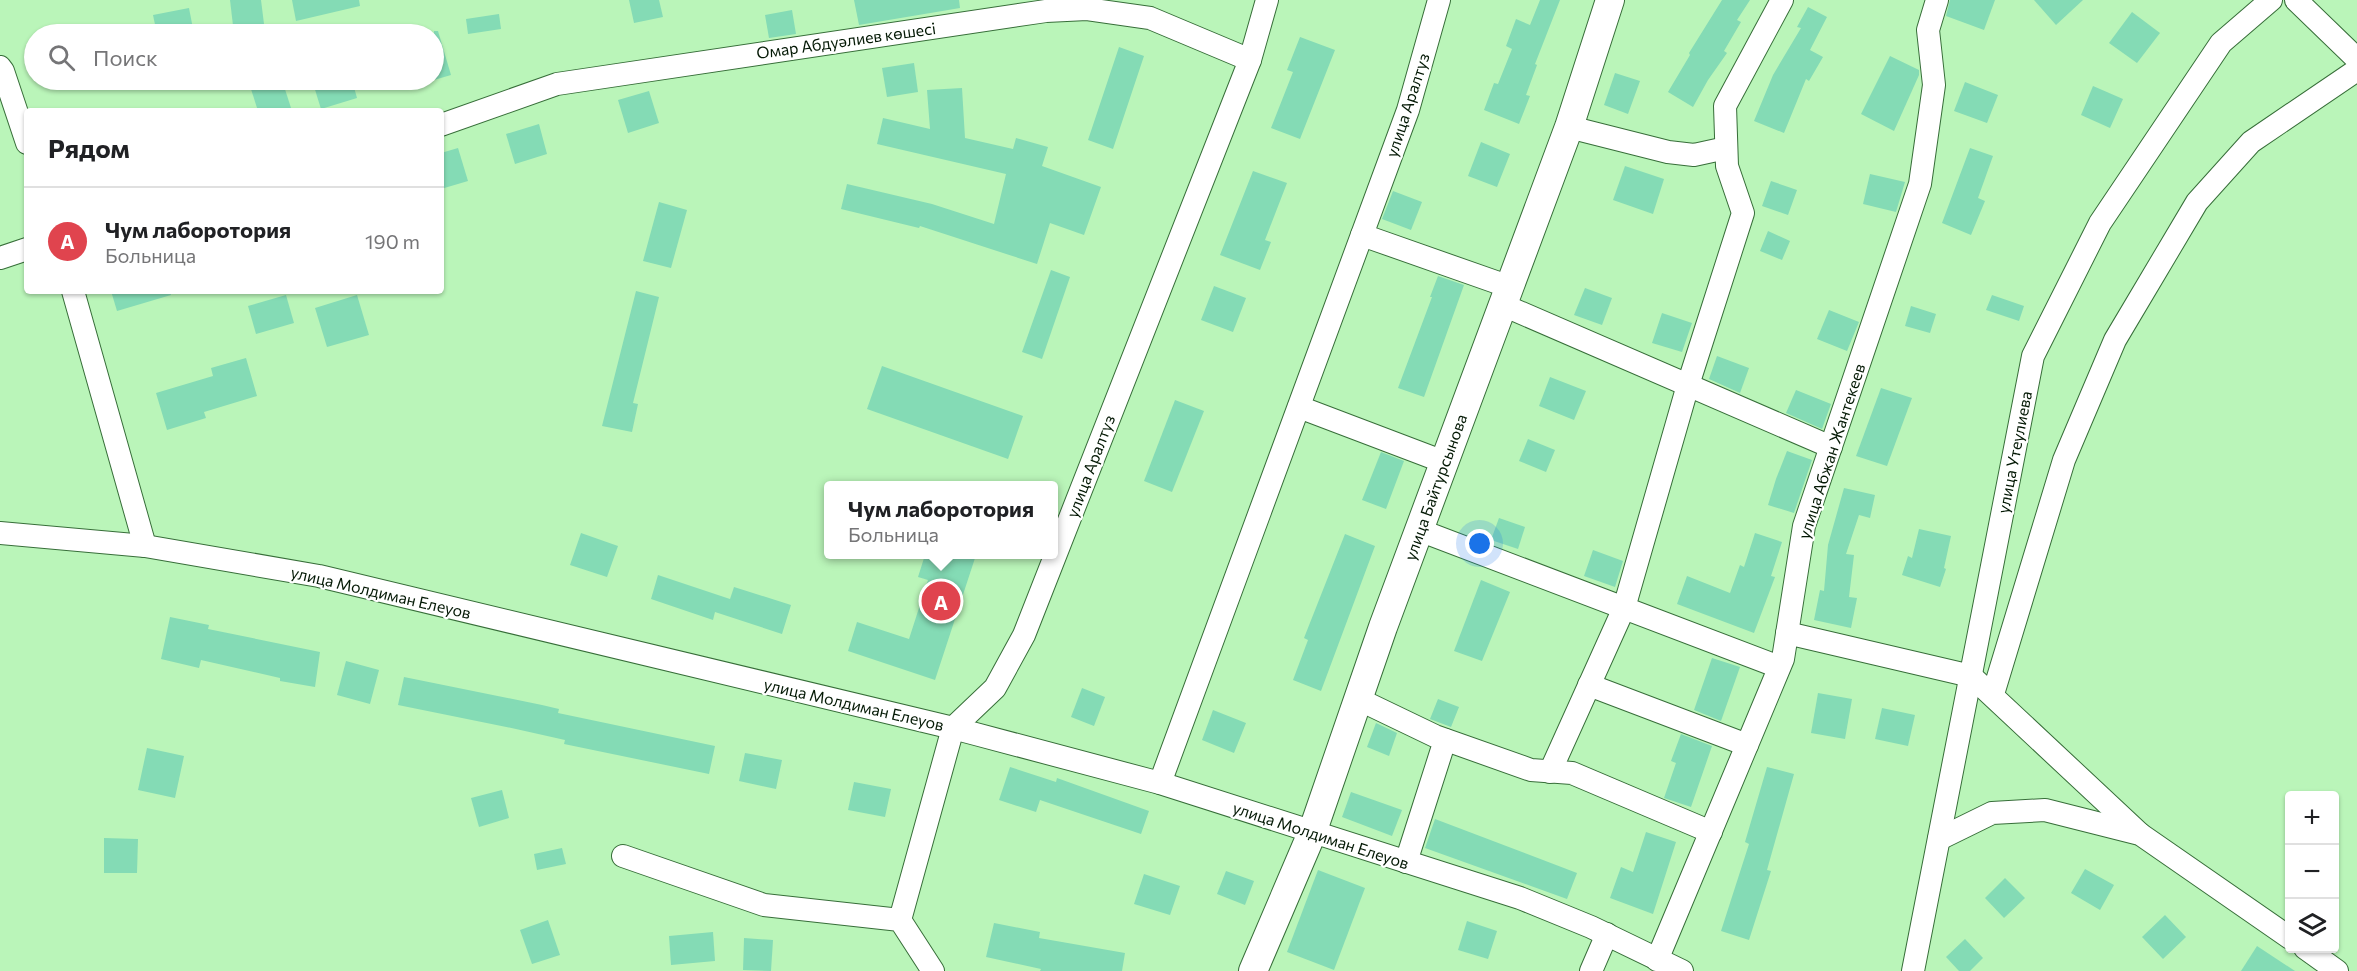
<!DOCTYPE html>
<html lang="ru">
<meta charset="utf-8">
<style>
body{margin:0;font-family:Commissioner,sans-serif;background:#f2f2f2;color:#202124}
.controls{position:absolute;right:18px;bottom:18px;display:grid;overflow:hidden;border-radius:6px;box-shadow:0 2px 4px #0004}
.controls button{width:54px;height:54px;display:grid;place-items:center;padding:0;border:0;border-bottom:2px solid #e0e0e0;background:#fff;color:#202124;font:30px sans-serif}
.you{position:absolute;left:1480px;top:544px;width:21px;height:21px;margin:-15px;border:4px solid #fff;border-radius:50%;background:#1a73e8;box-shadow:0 0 0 9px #1a73e833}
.badge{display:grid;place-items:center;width:39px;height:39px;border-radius:50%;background:#b252bb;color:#fff;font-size:20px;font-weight:700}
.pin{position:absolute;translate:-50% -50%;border:3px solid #fff;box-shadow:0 2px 6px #0006}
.popup{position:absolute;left:824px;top:481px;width:234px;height:78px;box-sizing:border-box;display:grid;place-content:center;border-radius:6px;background:#fff;filter:drop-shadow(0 2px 4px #0005);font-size:20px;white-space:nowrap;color:#757577}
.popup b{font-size:22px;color:#202124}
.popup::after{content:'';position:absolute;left:50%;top:100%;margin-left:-12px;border:12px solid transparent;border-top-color:#fff}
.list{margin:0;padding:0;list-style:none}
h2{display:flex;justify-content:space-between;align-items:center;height:78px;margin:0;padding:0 24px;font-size:26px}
h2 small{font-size:20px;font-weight:400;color:#757577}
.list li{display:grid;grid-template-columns:39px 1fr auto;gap:18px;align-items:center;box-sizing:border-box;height:108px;padding:0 24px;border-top:2px solid #e0e0e0}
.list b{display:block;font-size:22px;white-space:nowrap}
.list p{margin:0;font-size:20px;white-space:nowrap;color:#757577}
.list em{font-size:20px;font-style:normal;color:#757577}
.icon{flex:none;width:33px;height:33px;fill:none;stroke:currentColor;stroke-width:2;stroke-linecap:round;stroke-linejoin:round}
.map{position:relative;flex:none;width:2357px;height:971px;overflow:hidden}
.search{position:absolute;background:#fff;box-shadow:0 2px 4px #0004;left:24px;top:24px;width:420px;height:66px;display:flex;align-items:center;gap:15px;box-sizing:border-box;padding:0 21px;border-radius:33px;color:#757577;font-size:22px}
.panel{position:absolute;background:#fff;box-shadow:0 2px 4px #0004;left:24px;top:108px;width:420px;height:186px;border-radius:6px}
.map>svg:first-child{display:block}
.building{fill:#84dbb5}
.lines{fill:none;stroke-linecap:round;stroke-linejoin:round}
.minor-casing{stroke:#376e39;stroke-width:24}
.tertiary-casing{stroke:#376e39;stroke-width:30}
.minor{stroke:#fff;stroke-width:22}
.tertiary{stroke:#fff;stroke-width:28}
.labels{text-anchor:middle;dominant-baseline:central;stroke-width:4.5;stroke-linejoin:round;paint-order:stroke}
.street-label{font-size:16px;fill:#031804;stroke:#fff}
</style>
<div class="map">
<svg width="2357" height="971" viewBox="0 0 2357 971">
<rect width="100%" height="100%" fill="#baf5b9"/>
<g class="building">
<polygon points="230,0 261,0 265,32 234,34"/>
<polygon points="292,0 359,0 360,6 296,21"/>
<polygon points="629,0 659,0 663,17 634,23"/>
<polygon points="854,0 959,0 960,8 859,25"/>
<polygon points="1540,0 1560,0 1535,64 1537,65 1526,95 1530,96 1519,124 1484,110 1494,83 1498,84 1512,49 1506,46 1516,19 1530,25"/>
<polygon points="1722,0 1750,0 1737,20 1741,22 1724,51 1727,53 1708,80 1693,107 1668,92 1690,55 1689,53"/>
<polygon points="1950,0 1995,0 1984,30 1946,16"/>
<polygon points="2034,0 2083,0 2056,25"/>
<polygon points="1808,7 1827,17 1810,50 1823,57 1809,81 1806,79 1784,133 1754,121 1773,75 1801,28 1797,27"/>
<polygon points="189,8 194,34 157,34 153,15"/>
<polygon points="792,10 796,34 769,38 765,15"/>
<polygon points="2132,12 2160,33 2137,63 2109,43"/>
<polygon points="499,14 501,29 468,34 466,19"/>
<polygon points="434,31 438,31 451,75 434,80"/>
<polygon points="1300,37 1335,50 1300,139 1271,128 1293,72 1287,70"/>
<polygon points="1119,47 1144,56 1113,149 1088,140"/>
<polygon points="1890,56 1919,70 1919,75 1894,131 1861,114"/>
<polygon points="914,63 918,92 887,97 882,68"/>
<polygon points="1615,73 1640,81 1628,114 1604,105"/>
<polygon points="282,80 292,111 258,111 251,89"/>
<polygon points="312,80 352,80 357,98 321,109"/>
<polygon points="1965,82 1998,95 1987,123 1954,111"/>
<polygon points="2093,86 2123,99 2110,128 2081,115"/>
<polygon points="962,88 965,138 1013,149 1016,138 1048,147 1042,166 1101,187 1084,235 1050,223 1037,264 920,226 919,228 841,209 847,184 932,204 994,224 1006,174 877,144 883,118 930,129 927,90"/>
<polygon points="649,91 659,123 628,133 618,100"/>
<polygon points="539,124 547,154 515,164 506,134"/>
<polygon points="1481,142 1510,154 1497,187 1468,176"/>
<polygon points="458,148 468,181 441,189 441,153"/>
<polygon points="1970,148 1993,156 1978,198 1985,201 1971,235 1942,223"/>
<polygon points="1625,166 1664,179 1653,214 1613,200"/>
<polygon points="1253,171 1287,183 1265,240 1271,242 1260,270 1220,255"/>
<polygon points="1870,174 1905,182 1896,212 1863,204"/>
<polygon points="1771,181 1797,190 1788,215 1762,206"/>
<polygon points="1393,191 1422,202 1411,230 1382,219"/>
<polygon points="659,202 687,210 671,268 643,261"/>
<polygon points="1768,231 1790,241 1782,260 1760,251"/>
<polygon points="1051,270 1070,277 1042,359 1022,352"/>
<polygon points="1438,276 1464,285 1424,397 1398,388 1432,297 1430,297"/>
<polygon points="1214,286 1246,298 1233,332 1201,320"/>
<polygon points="1585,288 1612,298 1602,325 1574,315"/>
<polygon points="111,291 170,291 171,295 117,311"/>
<polygon points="636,291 659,297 633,403 638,404 632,432 602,426"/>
<polygon points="286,295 294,323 256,334 248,306"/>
<polygon points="357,295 369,335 327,347 315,308"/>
<polygon points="1992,295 2024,306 2019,321 1986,310"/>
<polygon points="1911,306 1936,314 1930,333 1905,326"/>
<polygon points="1829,310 1859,322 1847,351 1817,339"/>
<polygon points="1662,313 1692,323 1682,352 1652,343"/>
<polygon points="1717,356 1749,368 1740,393 1709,379"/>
<polygon points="246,358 257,396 204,412 206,418 167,430 156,393 213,376 211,368"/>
<polygon points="882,366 1023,416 1008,459 867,409"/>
<polygon points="1550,377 1586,391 1574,420 1539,406"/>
<polygon points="1881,388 1912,398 1887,466 1856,456"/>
<polygon points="1796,390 1831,404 1822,429 1786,413"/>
<polygon points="1175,400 1204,411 1172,492 1144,481"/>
<polygon points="1528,439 1555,450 1546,472 1519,461"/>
<polygon points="1787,451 1812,460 1794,513 1768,505 1776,479"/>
<polygon points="1381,452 1404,461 1386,509 1362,500"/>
<polygon points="1844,488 1875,495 1870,518 1859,515 1846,554 1854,555 1849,597 1857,598 1851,628 1814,620 1820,590 1824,591 1828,545"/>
<polygon points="1499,518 1525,527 1518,549 1491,540"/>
<polygon points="1919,529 1951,536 1944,568 1946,569 1940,587 1902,575 1908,556 1912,558"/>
<polygon points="581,533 618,546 607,577 570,565"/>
<polygon points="1755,533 1782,542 1771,576 1775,577 1754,633 1677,604 1687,576 1730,593 1740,565 1744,567"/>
<polygon points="1345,534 1375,546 1321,691 1293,680 1308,640 1304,638"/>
<polygon points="1593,550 1623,561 1615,587 1584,576"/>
<polygon points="925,555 976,555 935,680 848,651 857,622 909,639 928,580 918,577"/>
<polygon points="658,575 730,599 734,587 791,605 782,634 715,612 713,620 651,599"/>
<polygon points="1481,580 1510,592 1482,661 1454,651"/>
<polygon points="170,617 209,625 208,629 320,652 315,687 280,681 280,678 201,660 199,668 161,659"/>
<polygon points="1712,658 1740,667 1721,721 1694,710"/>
<polygon points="346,661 379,670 370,704 337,695"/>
<polygon points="404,677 542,705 559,709 558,713 715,746 709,774 564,744 565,740 516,729 398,705"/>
<polygon points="1082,688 1105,697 1094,726 1071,717"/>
<polygon points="1818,693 1852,699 1845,739 1811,733"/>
<polygon points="1438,699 1459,707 1451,727 1430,719"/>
<polygon points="1882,708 1915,715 1908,746 1875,739"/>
<polygon points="1213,710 1246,723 1234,753 1202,740"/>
<polygon points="1376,723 1397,733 1389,756 1367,747"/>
<polygon points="1681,734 1712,746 1691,807 1664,798 1676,763 1671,761"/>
<polygon points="147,748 184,756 175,798 138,790"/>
<polygon points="745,753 782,760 776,789 739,781"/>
<polygon points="1010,767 1056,782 1057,778 1149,811 1141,834 1040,800 1036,812 999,800"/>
<polygon points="1767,767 1794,774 1767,870 1771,871 1749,940 1721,931 1749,844 1745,842"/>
<polygon points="854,782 891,789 885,817 848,810"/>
<polygon points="502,790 509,818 479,827 471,798"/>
<polygon points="1351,792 1402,810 1392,836 1342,817"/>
<polygon points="1435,819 1577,873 1567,899 1425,848"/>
<polygon points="1646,832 1676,842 1653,914 1610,898 1621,867 1633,872"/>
<polygon points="104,838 138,839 137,873 104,873"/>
<polygon points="562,848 566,864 537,870 534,854"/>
<polygon points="2085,869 2114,885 2100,910 2071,893"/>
<polygon points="1318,870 1365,888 1334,970 1287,952"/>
<polygon points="1226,871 1254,881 1245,905 1217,894"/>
<polygon points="1144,874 1180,886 1170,915 1134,904"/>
<polygon points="2005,878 2025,898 2004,918 1985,898"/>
<polygon points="2165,915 2186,937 2163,959 2142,937"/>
<polygon points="548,920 560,955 532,964 520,930"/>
<polygon points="1467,921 1497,931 1488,959 1458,950"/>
<polygon points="994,923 1040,932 1039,938 1125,953 1122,971 1040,971 1041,969 986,957"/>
<polygon points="713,932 715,961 671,965 669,936"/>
<polygon points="744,938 773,940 771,971 743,970"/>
<polygon points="1965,939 1983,958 1970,971 1959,971 1946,957"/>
<polygon points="2257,946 2295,971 2241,971"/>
</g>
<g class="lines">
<defs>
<g id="minor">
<polyline points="2296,0 2357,59"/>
<polyline points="0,67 3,71 27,143"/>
<polyline points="441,125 557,84 1046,11 1087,9 1150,18 1250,60"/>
<polyline points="1569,127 1668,152 1694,155 1726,148"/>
<polyline points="1362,235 1510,287"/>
<polyline points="0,258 27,249"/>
<polyline points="73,291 145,546"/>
<polyline points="1503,305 1831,447"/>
<polyline points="1299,407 1444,462"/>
<polyline points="1419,530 1779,667"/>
<polyline points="0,533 145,546 319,576 953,728 1160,783 1520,898 1591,927 1682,971"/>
<polyline points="1787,633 1971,676 2140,834"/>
<polyline points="1589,685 1747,745"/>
<polyline points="1993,694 2064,460 2115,340 2197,202 2251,142 2357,70"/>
<polyline points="1358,699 1435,736 1531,770 1572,773 1711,832"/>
<polyline points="1550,772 1624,608 1688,385 1743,213 1727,166 1725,106 1782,0"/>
<polyline points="1160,783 1408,110 1439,0"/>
<polyline points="1939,839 1992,813 2045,810 2140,834 2290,938"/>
<polyline points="623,856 764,905 900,920 933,971"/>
<polyline points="1406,862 1445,740"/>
<polyline points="900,920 953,728 995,688 1024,635 1250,60 1267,0"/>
<polyline points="2305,948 2337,971"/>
<polyline points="1657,960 1783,659 1804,526 1920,184 1934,85 1928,30 1937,0"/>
<polyline points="1591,971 1607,934"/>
<polyline points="1913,971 2033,356 2100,223 2221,43 2271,0"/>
</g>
<polyline id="tertiary" points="1253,971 1312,833 1383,627 1569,127 1610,0"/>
</defs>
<use href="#minor" class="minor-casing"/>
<use href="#tertiary" class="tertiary-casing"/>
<use href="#minor" class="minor"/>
<use href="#tertiary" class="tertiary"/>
</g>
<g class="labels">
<g class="street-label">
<text transform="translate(846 40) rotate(-8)">Омар Абдуәлиев көшесі</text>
<text transform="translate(1407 105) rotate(-72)">улица Аралтуз</text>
<text transform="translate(1831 451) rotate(-72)">улица Абжан Жантекеев</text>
<text transform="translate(2014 452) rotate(-79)">улица Утеулиева</text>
<text transform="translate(1090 466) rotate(-69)">улица Аралтуз</text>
<text transform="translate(1435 487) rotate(-70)">улица Байтурсынова</text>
<text transform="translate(381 592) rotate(13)">улица Молдиман Елеуов</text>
<text transform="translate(854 704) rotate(13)">улица Молдиман Елеуов</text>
<text transform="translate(1321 835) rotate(18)">улица Молдиман Елеуов</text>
</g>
</g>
</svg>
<div class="controls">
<button>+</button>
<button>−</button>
<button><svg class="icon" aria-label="layers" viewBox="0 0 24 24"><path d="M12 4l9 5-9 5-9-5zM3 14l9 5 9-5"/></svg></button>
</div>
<div class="you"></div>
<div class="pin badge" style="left:941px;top:601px;background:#e0444e">A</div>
<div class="popup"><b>Чум лаборотория</b>Больница</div>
<div class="search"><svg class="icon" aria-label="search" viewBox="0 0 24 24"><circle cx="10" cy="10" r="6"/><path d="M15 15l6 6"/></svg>Поиск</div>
<section class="panel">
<h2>Рядом<small></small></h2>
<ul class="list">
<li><span class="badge" style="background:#e0444e">A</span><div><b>Чум лаборотория</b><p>Больница</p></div><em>190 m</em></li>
</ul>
</section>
</div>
